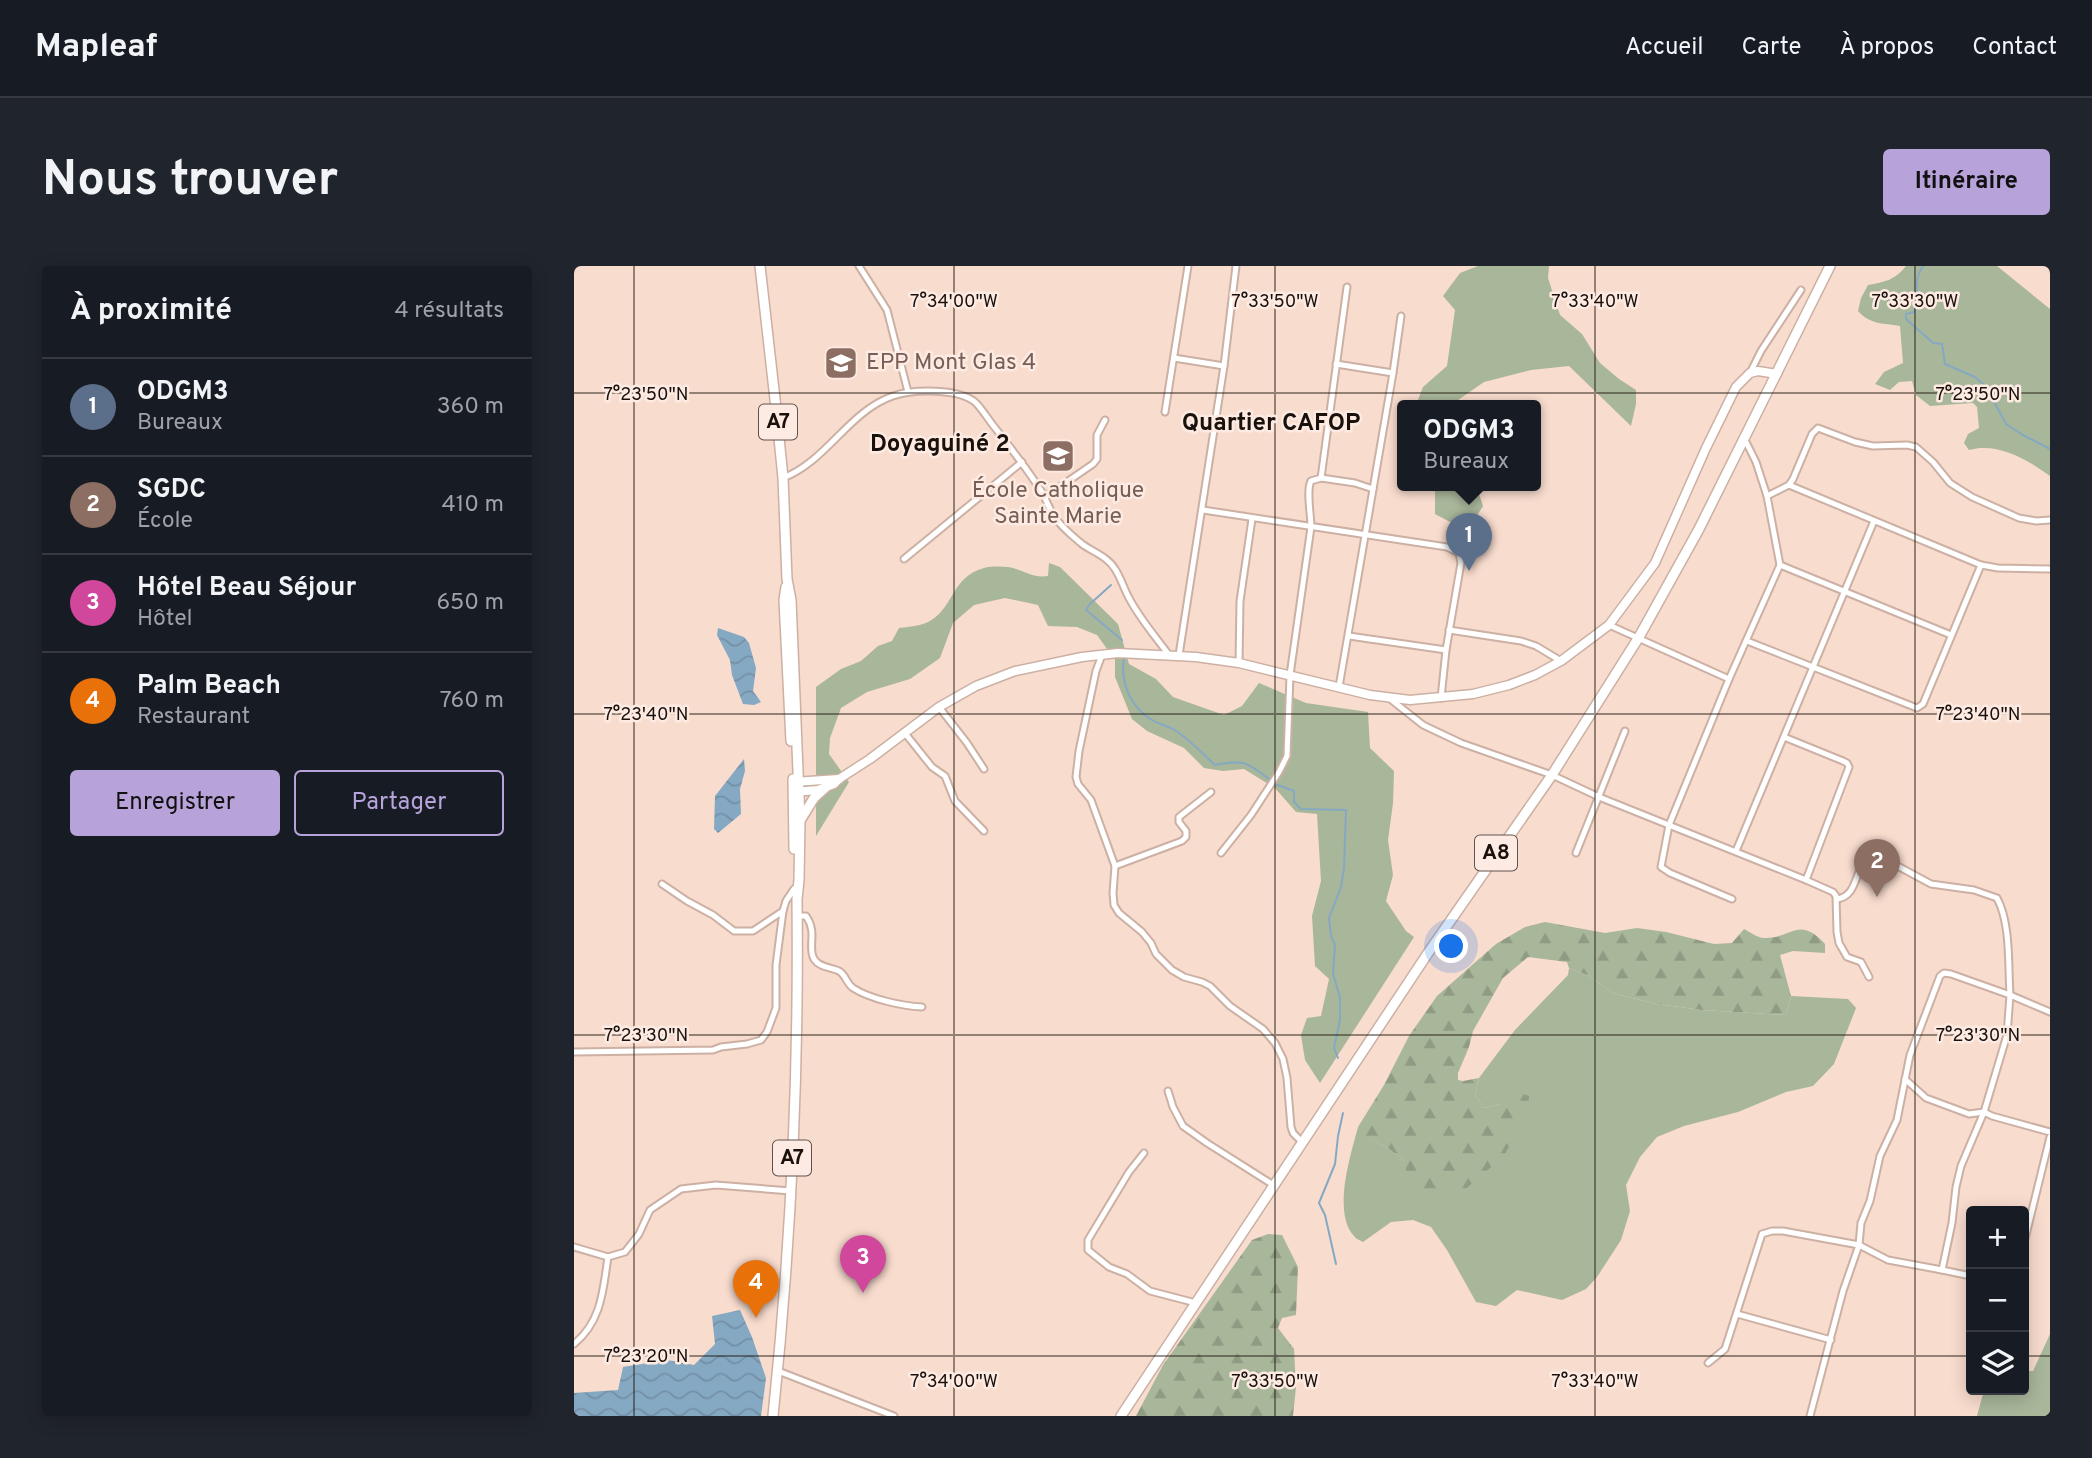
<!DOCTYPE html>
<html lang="fr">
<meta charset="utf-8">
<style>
body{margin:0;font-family:Overpass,sans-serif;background:#20242c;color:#f1f3f6}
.controls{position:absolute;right:21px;bottom:21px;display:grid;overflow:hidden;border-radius:7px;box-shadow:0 4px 18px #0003}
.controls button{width:63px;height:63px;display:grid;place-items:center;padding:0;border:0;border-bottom:2px solid #363941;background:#171b24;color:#f1f3f6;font:35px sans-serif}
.you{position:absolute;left:878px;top:681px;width:24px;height:24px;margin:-18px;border:5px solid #fff;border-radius:50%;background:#1a73e8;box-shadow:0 0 0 10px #1a73e833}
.badge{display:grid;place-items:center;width:46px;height:46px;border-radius:50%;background:#b7a3da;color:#fff;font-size:23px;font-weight:700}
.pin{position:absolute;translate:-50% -58px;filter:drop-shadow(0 2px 4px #0008)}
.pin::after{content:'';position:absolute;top:37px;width:24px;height:21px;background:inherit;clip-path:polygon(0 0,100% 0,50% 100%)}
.popup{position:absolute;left:823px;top:134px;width:144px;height:91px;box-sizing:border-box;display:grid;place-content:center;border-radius:7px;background:#171b24;filter:drop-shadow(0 2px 5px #0005);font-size:23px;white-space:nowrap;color:#9ea1a6}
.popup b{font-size:26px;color:#f1f3f6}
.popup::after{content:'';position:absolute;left:50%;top:100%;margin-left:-14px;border:14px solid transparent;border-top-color:#171b24}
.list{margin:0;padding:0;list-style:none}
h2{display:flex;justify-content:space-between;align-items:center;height:91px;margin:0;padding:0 28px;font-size:30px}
h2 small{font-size:23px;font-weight:400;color:#9ea1a6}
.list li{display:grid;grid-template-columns:46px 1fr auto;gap:21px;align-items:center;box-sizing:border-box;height:98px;padding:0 28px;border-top:2px solid #363941}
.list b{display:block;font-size:26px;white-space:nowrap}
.list p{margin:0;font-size:23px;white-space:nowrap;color:#9ea1a6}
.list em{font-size:23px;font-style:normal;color:#9ea1a6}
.actions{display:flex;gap:14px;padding:21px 28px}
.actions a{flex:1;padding:16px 0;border:2px solid #b7a3da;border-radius:7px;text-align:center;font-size:24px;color:#b7a3da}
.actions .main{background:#b7a3da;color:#111}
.icon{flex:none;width:38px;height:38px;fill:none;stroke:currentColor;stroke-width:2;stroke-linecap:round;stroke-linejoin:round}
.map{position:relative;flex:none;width:1476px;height:1150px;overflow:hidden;border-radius:7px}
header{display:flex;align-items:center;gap:42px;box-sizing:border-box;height:98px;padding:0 35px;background:#171b24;border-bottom:2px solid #363941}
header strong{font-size:33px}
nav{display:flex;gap:38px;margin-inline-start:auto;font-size:24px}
.intro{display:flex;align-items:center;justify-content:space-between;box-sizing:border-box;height:168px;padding:0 42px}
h1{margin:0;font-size:49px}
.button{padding:18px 32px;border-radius:7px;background:#b7a3da;color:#111;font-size:24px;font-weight:700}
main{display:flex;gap:42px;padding:0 42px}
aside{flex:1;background:#171b24;border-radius:7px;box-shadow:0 4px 18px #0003}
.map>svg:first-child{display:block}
.grass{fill:#a8b69a}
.forest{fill:url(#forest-firs)}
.water{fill:url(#water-waves)}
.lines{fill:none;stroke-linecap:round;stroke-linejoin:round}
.stream{stroke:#86a9c3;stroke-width:2}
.street-casing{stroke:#ccb0a3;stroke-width:9}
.secondary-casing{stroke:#ccb0a3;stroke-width:11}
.primary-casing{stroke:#ccb0a3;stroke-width:12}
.street{stroke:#fff;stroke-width:5}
.secondary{stroke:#fff;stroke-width:8}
.primary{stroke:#fff;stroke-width:9}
.ticks{fill:none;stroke:#1b110c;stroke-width:2;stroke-opacity:0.45}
.labels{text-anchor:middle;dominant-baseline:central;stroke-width:5;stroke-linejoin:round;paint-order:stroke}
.shield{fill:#fdebe3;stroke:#5f524c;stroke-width:2}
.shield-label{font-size:21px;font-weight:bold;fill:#1b110c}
.education-label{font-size:23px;fill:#785e54;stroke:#fdebe3;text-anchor:start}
.neighbourhood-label{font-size:24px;font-weight:bold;fill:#1b110c;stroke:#fdebe3}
.ticks-label{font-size:18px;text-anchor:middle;fill:#1b110c;stroke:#fdebe3;stroke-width:5;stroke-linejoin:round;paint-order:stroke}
</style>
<header>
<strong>Mapleaf</strong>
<nav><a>Accueil</a><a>Carte</a><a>À propos</a><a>Contact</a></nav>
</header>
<div class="intro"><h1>Nous trouver</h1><a class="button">Itinéraire</a></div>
<main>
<aside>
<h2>À proximité<small>4 résultats</small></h2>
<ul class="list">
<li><span class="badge" style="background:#5c6f8a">1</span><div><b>ODGM3</b><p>Bureaux</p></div><em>360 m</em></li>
<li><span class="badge" style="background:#8d6e63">2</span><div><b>SGDC</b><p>École</p></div><em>410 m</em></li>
<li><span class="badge" style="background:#d1479c">3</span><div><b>Hôtel Beau Séjour</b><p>Hôtel</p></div><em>650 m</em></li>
<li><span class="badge" style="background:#e8710a">4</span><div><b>Palm Beach</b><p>Restaurant</p></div><em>760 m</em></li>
</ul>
<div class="actions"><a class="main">Enregistrer</a><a>Partager</a></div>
</aside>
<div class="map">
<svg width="1476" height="1150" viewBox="0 0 1476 1150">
<defs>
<pattern id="forest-firs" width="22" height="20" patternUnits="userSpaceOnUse" patternTransform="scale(1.75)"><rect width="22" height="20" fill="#a8b69a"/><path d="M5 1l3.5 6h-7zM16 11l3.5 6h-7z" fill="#909b84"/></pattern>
<pattern id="water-waves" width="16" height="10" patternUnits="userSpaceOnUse" patternTransform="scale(1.75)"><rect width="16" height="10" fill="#86a9c3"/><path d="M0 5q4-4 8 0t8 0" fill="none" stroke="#7390a6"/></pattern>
</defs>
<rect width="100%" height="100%" fill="#f8dcce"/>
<g class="grass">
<polygon points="904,0 975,0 974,12 986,49 1008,68 1026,97 1045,113 1062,124 1062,138 1057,160 995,100 957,104 910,116 877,139 842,139 849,121 873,100 881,44 869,30 886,7"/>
<path d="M1332 0H1423L1476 43V210C1453 193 1423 176 1395 184L1390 177 1394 168 1405 162 1403 141 1399 137 1356 140 1342 129 1338 115 1325 116 1316 124 1301 118 1310 106 1329 97 1326 60C1310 57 1296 59 1284 45L1287 32 1294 19C1311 16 1321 14 1332 0Z"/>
<polygon points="861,219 902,219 909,240 899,256 880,258 861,248"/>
<path d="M475 297 486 301 544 358 555 398 582 413 599 431 650 449 668 440 685 417 732 437 794 446 796 482 820 505 819 537 814 574 819 609 812 635 832 665 840 671 746 817 731 794 727 769 733 752 747 750 755 713 741 700 738 650 747 615 743 548 722 546 701 522 670 503 649 505 630 502 610 482 573 465 558 453 541 411V394L523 369 503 361 474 360 464 339 431 332 400 339 379 357 366 392 336 413 293 426 267 442 256 472 255 488 275 516 242 570V421L267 403 287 395 304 380 318 375 325 362C334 361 344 360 352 357 380 345 376 311 410 302 418 300 434 300 442 303 454 307 461 312 474 310Z"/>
<path d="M995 702 1016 710 1038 727 1083 738 1128 744 1212 749 1217 730 1274 733 1282 742 1260 798 1239 820 1212 826 1164 846 1110 860 1083 871 1066 891 1052 919 1056 945 1047 974 1023 1011 1012 1023 988 1034 943 1024 922 1040 902 1036 873 984 857 961 839 954 817 956 789 976C786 974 782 973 780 970 758 946 777 888 784 861L787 870 811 880 831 895 888 925 904 911 927 838 910 842 901 829 905 812 941 764 994 709Z"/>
<polygon points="1476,1068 1476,1150 1403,1150 1410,1124 1450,1124 1450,1105 1459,1105"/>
</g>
<g class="forest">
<path d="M971 656 1031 667 1063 662 1092 666 1140 678 1158 677 1170 663C1176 666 1184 672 1190 672 1218 673 1224 649 1251 678V687L1219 685 1206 689 1217 730 1212 749 1128 744 1083 738 1038 727 1016 710 995 702 993 696 954 691 929 712 899 765 895 781 884 807V814L889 815 905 812 901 829 910 842 927 838 939 824 955 830 954 844 930 890 888 926 852 933 833 915 831 895 811 880 786 870 784 861 810 819 835 770 863 730 922 678 951 661Z"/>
<polygon points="694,968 708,969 724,1001 722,1049 708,1052 704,1062 720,1083 722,1121 719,1150 562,1150 589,1099 678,974"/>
</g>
<g class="water">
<polygon points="144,362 170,371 175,377 182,402 179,425 187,436 180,439 169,438 158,409 156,394 143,369"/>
<polygon points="170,493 171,505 166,523 167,548 144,567 140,563 141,530"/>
<polygon points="166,1044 178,1071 192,1112 187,1150 0,1150 0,1127 44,1124 49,1101 93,1094 120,1099 141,1078 138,1050"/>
</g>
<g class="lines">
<g class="stream">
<path d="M1349 0C1337 17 1347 29 1340 46L1332 48V53L1359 77 1368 78 1371 98 1401 111 1412 121 1432 158 1449 169 1476 183"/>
<polyline points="537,319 516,338 512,344 548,374"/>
<path d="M550 392C546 416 556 441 578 454 584 458 592 459 599 463 614 472 628 487 641 499 670 494 671 495 695 513"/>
<polyline points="701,518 720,525 720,536 727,543 772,544 770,603 767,621 755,652 757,670 761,679 759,708 766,731 766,754 760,782 764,792"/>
<polyline points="762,998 751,949 745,937 761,898 764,870 769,847"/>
</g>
<defs>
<g id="street">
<polyline points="285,0 313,44 334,126"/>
<polyline points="600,92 650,100"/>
<polyline points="762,98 819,107"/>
<polyline points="1176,107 1187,85 1227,24"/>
<polyline points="591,146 614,0"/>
<path d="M209 212C253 195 275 145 319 130 339 123 386 122 402 137 409 144 415 155 422 163 438 184 455 205 469 228 472 234 475 241 478 247 485 259 497 269 508 278 519 286 534 291 541 303 547 312 550 323 555 332 566 353 581 370 595 389"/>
<polyline points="747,212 781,217 799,223"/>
<polyline points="1215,219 1219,213 1238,168 1244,162 1281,176 1299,180 1333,179 1342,181 1359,196 1376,217 1398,231 1445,252 1462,255 1476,254"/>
<polyline points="1193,230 1215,219 1407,299 1424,302 1476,303"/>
<polyline points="471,231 519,198 523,193 523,169 531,154"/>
<polyline points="629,244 873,281 885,287 887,297 872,384 867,432"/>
<polyline points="330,293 448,196"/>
<polyline points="1206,299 1377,369"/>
<polyline points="1035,359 1155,413"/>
<polyline points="875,364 947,375 962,380 987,395"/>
<polyline points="775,370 872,384"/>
<polyline points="1173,375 1343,442 1349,438 1407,299"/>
<polyline points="528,389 522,405 505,485 502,511 504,518 517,534 541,600 539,627 540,639 545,647 568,666 577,677 582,688 598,704 610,711 628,716 636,720 656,740 689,763 701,777 709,793 713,812 717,861 719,867 728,876"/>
<polyline points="605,389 650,100 662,0"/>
<polyline points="665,397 666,335 678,253"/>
<polyline points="765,421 819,107 827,50"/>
<polyline points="815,432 849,459 887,477 978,509 1025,531 1232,614 1259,626 1262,630 1263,666 1265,677 1273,691 1287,696 1295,711"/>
<polyline points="365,441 393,477 410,503"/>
<polyline points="330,466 358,501 371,510 381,535 410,565"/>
<polyline points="1210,471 1269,495 1273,497 1275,501 1232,614"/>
<polyline points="1162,585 1300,255"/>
<path d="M647 587 677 549 705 506 713 490 716 409 737 261C737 249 732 224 737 215L747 212 773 21"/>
<polyline points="1002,587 1051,465"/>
<polyline points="541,600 608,575 612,571 612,565 605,556 605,551 637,526"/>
<polyline points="88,618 113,635 139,649 160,665 179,665 209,645"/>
<polyline points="1158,633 1096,607 1087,601 1095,559 1155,413 1206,299 1193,230 1182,196 1170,172"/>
<path d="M223 650H232C244 667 233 681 240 693 246 702 257 701 265 705 272 709 272 717 279 722 296 733 328 740 348 741"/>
<polyline points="0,786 139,784 147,781 173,778 187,774 193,766 202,742 202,699 209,645 212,635 220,623"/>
<polyline points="1331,813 1352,832 1395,848 1410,846 1418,850 1476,866"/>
<polyline points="594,825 599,841 609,860 633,877 701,920"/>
<polyline points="570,887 555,906 514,974 514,984 535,1001 553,1008 576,1025 622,1037"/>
<polyline points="1450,977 1476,871"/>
<polyline points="0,981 34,991 51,986 65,968 76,944 107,923 142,919 217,925"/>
<polyline points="1368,1004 1397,1010"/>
<polyline points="1163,1048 1257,1074"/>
<path d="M0 1078C28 1055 29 1024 34 991"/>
<polyline points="1134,1097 1151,1083 1188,968 1198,965 1209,965 1285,979 1314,994 1368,1004 1378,957 1382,921 1387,900 1410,846 1433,769 1436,729 1476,746"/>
<polyline points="204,1105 320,1150"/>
<path d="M1236 1150 1269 1025 1285 979 1287 957 1296 935 1306 890 1323 854 1336 789 1366 710 1370 707 1377 708 1436 729C1434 700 1437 658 1423 632L1400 624 1357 618 1305 590C1278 587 1289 630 1263 633"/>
</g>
<g id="secondary">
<polyline points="219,516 265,513"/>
<polyline points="219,526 244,524 260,518 265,513 296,493 365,441 402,420 441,405 508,391 544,387 622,391 665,397 796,429 836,434 899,428 935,419 961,409 987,395 1035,359 1081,297 1132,182 1162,121 1176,107 1184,105 1203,108"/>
</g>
<g id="primary">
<path d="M186 0 202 142 209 212 213 313 217 334 226 554 225 614 223 633C225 806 217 979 199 1150"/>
<polyline points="212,321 210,334 217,475"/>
<polyline points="219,513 220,583"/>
<polyline points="227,553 240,532 252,521"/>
<polyline points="547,1150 854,687 978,509 1065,371 1125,263 1256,0"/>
</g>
</defs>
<use href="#street" class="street-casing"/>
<use href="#secondary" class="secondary-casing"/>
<use href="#primary" class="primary-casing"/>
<use href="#street" class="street"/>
<use href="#secondary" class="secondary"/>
<use href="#primary" class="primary"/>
</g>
<path class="ticks" d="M60 0V1150M380 0V1150M701 0V1150M1021 0V1150M1341 0V1150M0 127H1476M0 448H1476M0 769H1476M0 1090H1397M1450 1090H1476"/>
<defs>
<symbol id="school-square" viewBox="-11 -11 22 22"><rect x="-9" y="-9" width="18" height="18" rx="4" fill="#8d6e63" stroke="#fdebe3"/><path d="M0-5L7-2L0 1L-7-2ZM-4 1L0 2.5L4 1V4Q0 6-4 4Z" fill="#fff"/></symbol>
</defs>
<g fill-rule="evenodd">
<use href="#school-square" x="248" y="78" width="38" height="38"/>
<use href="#school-square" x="465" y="171" width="38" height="38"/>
</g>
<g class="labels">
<g class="shield">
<rect x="185" y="138.5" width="38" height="35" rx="5"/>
<rect x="901" y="569.5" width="42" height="35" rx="5"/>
<rect x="199" y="874.5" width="38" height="35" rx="5"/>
</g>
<g class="shield-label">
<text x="204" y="156">A7</text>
<text x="922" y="587">A8</text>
<text x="218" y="892">A7</text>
</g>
<g class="education-label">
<text x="292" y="97">EPP Mont Glas 4</text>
<text x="484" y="225" text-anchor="middle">École Catholique<tspan x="484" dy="26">Sainte Marie</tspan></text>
</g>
<g class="neighbourhood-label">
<text x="697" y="158">Quartier CAFOP</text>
<text x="366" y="179">Doyaguiné 2</text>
</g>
</g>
<g class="ticks-label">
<text x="380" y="41">7°34'00"W</text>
<text x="701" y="41">7°33'50"W</text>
<text x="1021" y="41">7°33'40"W</text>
<text x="1341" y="41">7°33'30"W</text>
<text x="72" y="134">7°23'50"N</text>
<text x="1404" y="134">7°23'50"N</text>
<text x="72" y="454">7°23'40"N</text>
<text x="1404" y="454">7°23'40"N</text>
<text x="72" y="775">7°23'30"N</text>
<text x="1404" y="775">7°23'30"N</text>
<text x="72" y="1096">7°23'20"N</text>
<text x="380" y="1121">7°34'00"W</text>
<text x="701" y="1121">7°33'50"W</text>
<text x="1021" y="1121">7°33'40"W</text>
</g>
</svg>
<div class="controls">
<button>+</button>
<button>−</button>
<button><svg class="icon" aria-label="layers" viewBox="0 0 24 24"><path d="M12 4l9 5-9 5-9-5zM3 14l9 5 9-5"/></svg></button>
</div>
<div class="you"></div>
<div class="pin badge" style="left:895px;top:305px;background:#5c6f8a">1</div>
<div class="popup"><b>ODGM3</b>Bureaux</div>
<div class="pin badge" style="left:1303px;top:631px;background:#8d6e63">2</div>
<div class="pin badge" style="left:289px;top:1027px;background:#d1479c">3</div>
<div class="pin badge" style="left:182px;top:1052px;background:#e8710a">4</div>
</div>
</main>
